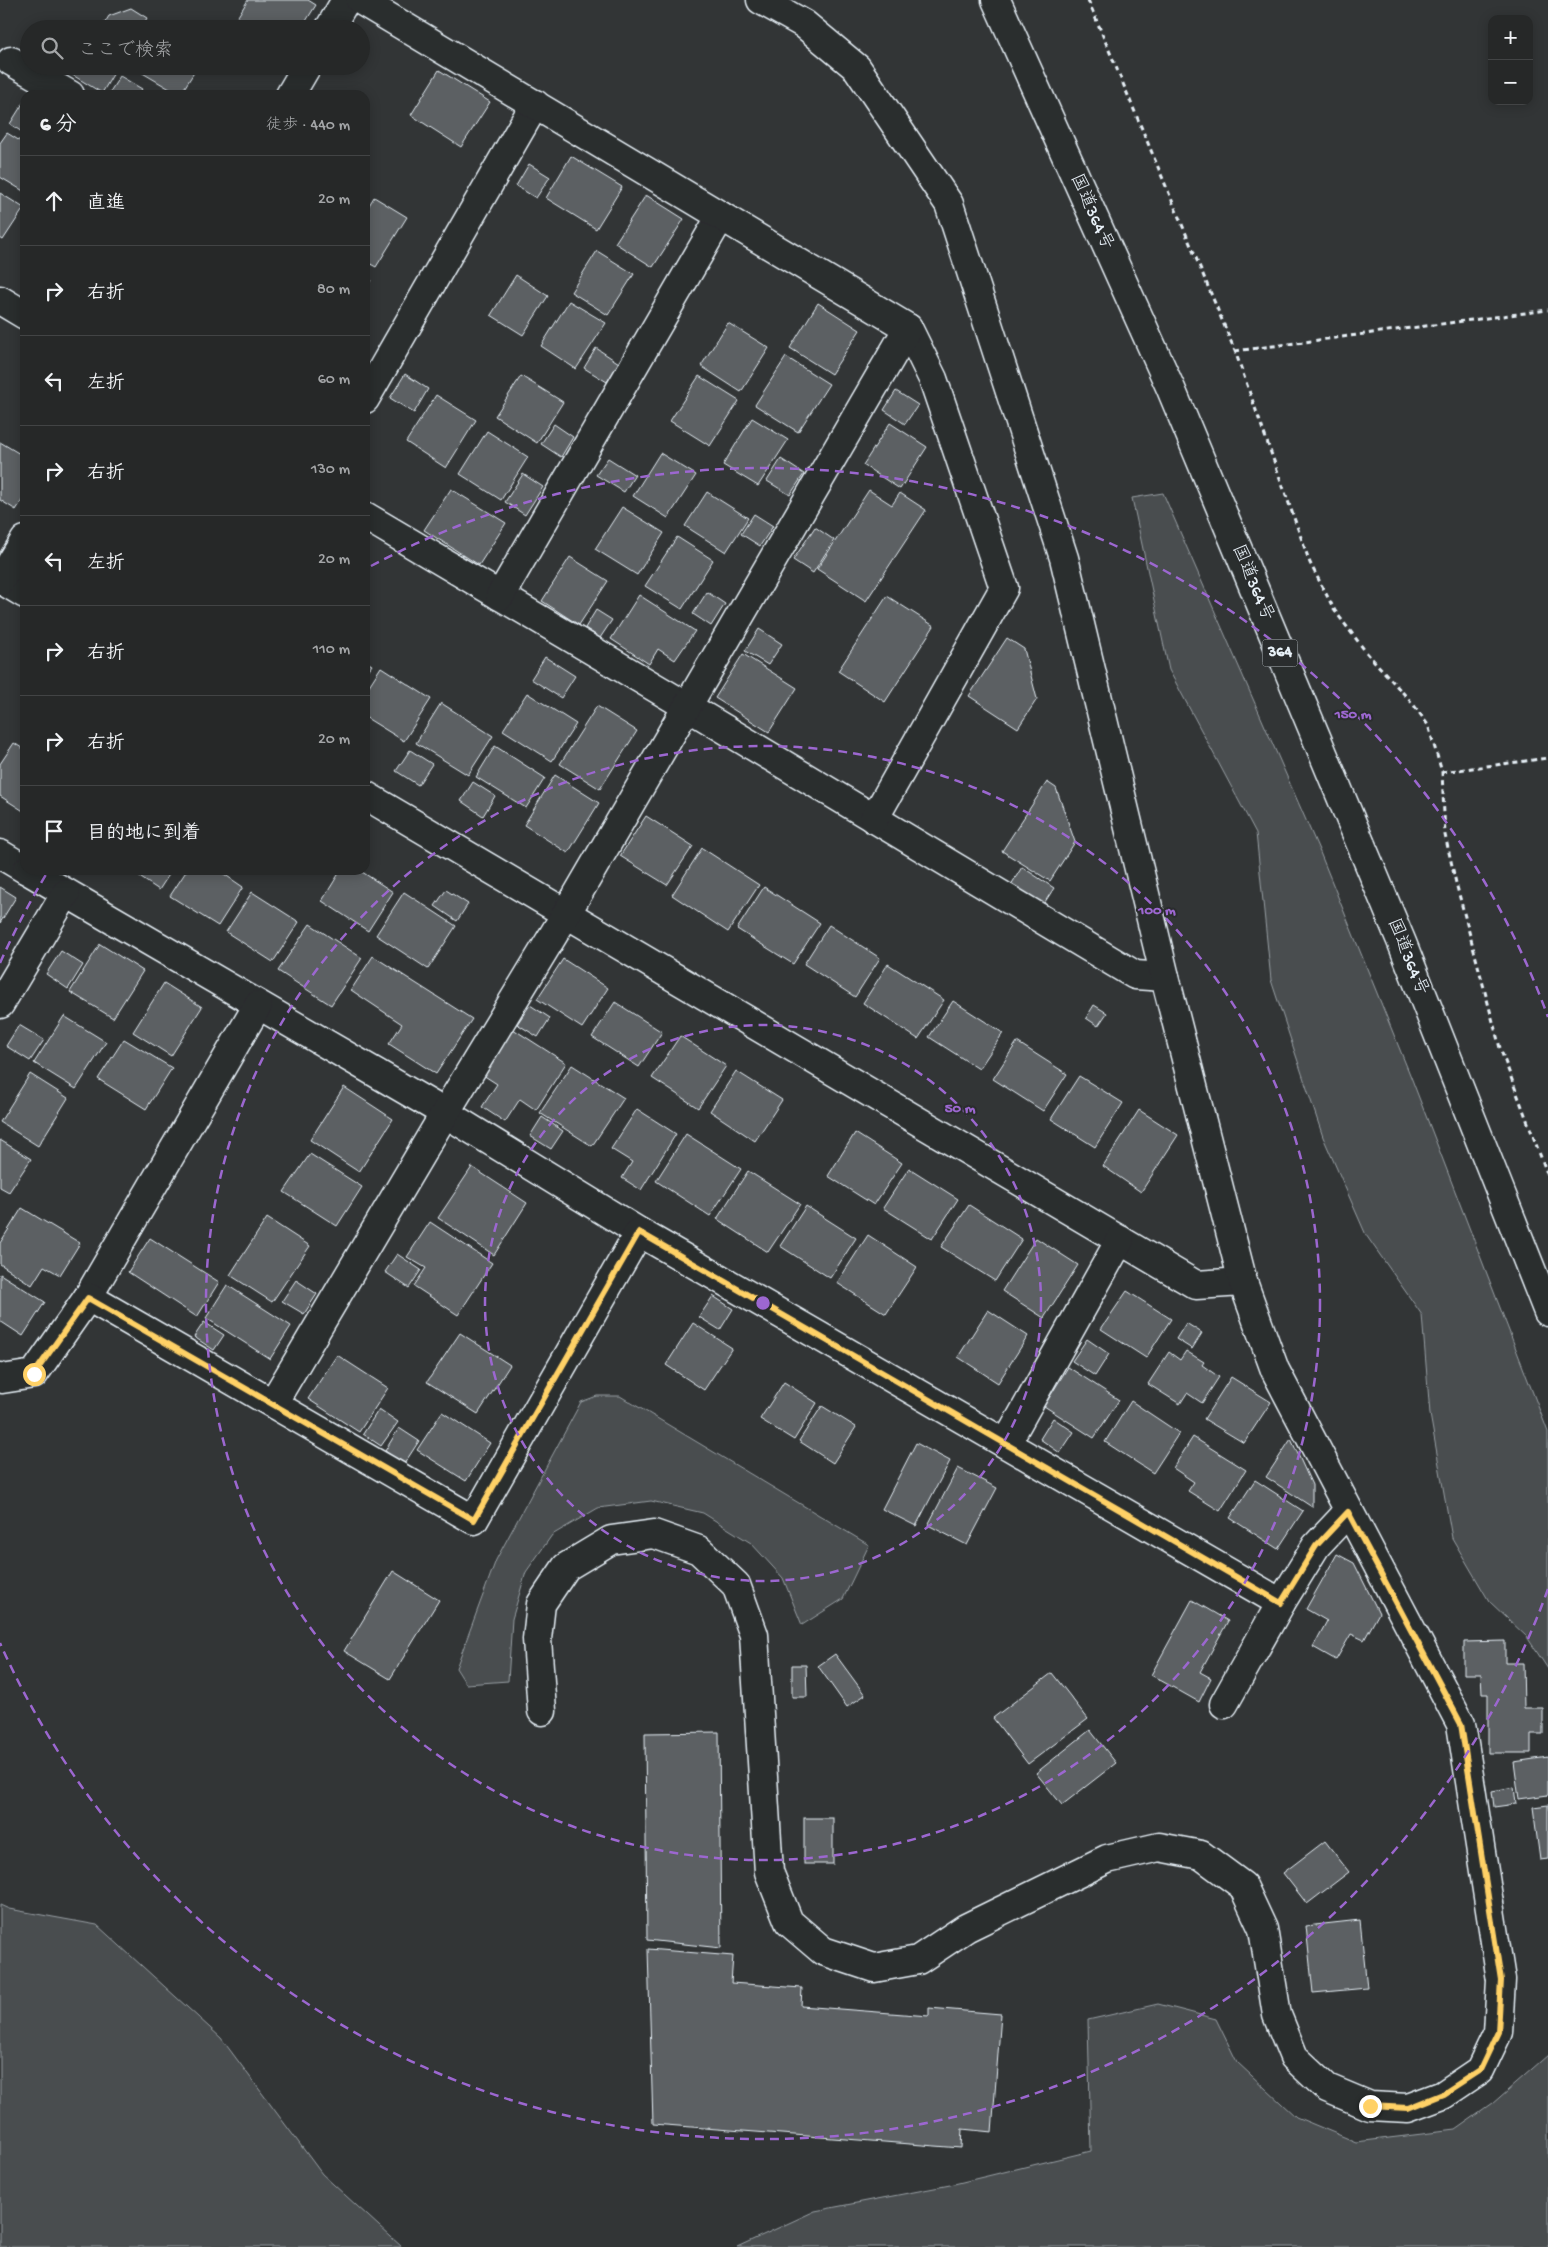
<!DOCTYPE html>
<html lang="ja">
<meta charset="utf-8">
<style>
body{margin:0;font-family:"Gochi Hand","Klee One",sans-serif;background:#2e3030;color:#f1f3f6}
.controls{position:absolute;right:15px;top:15px;display:grid;overflow:hidden;border-radius:10px;box-shadow:0 2px 12px #0003}
.controls button{width:45px;height:45px;display:grid;place-items:center;padding:0;border:0;border-bottom:1px solid #424445;background:#262828;color:#f1f3f6;font:25px sans-serif}
.stop{position:absolute;width:15px;height:15px;margin:-11px;border:4px solid #ffd166;border-radius:50%;background:#fff}
.stop.end{background:#ffd166;border-color:#fff;box-shadow:0 1px 5px #0008}
.list{margin:0;padding:0;list-style:none}
h2{display:flex;justify-content:space-between;align-items:center;height:65px;margin:0;padding:0 20px;font-size:21px}
h2 small{font-size:16px;font-weight:400;color:#a4a6a8}
.list li{display:grid;grid-template-columns:32px 1fr auto;gap:15px;align-items:center;box-sizing:border-box;height:90px;padding:0 20px;border-top:1px solid #424445}
.list b{display:block;font-size:19px;white-space:nowrap}
.list em{font-size:16px;font-style:normal;color:#a4a6a8}
.icon{flex:none;width:28px;height:28px;fill:none;stroke:currentColor;stroke-width:2;stroke-linecap:round;stroke-linejoin:round}
.map{position:relative;flex:none;width:1548px;height:2247px;overflow:hidden}
.search{position:absolute;background:#262828;box-shadow:0 2px 12px #0003;left:20px;top:20px;width:350px;height:55px;display:flex;align-items:center;gap:12px;box-sizing:border-box;padding:0 18px;border-radius:28px;color:#a4a6a8;font-size:19px}
.panel{position:absolute;background:#262828;box-shadow:0 2px 12px #0003;left:20px;top:90px;width:350px;height:785px;border-radius:15px}
.map>svg:first-child{display:block}
.green{fill:#494d4f;stroke:#989fa4}
.building{fill:#5c6063;stroke:#e8f1f8}
.lines{fill:none;stroke-linecap:round;stroke-linejoin:round}
.minor-casing{stroke:#e8f1f8;stroke-width:31}
.highway-casing{stroke:#e8f1f8;stroke-width:31}
.path{stroke:#e8f1f8;stroke-width:3;stroke-dasharray:5 4;stroke-linecap:butt}
.minor{stroke:#2a2d2e;stroke-width:28}
.highway{stroke:#2a2d2e;stroke-width:28}
.route{stroke:#ffd166;stroke-width:6}
.ring{fill:none;stroke:#9c67d0;stroke-width:2.5;stroke-dasharray:9 6}
.labels{text-anchor:middle;dominant-baseline:central;stroke-width:4;stroke-linejoin:round;paint-order:stroke}
.shield{fill:#2a2d2e;stroke:#afb6bb;stroke-width:1}
.shield-label{font-size:16px;font-weight:bold;fill:#e8f1f8}
.street-label{font-size:18px;fill:#e8f1f8;stroke:#2a2d2e}
.centre{fill:#9c67d0;stroke:#2a2d2e;stroke-width:2.5}
.ring-label{font-size:15px;text-anchor:middle;font-weight:bold;fill:#9c67d0;stroke:#2a2d2e;stroke-width:4;stroke-linejoin:round;paint-order:stroke}
</style>
<div class="map">
<svg width="1548" height="2247" viewBox="0 0 1548 2247">
<rect width="100%" height="100%" fill="#323536"/>
<filter id="ink" filterUnits="userSpaceOnUse"><feTurbulence type="fractalNoise" baseFrequency=".02" numOctaves="2"/><feDisplacementMap in="SourceGraphic" scale="10" xChannelSelector="R" yChannelSelector="G"/><feConvolveMatrix kernelMatrix="1 2 1 2 8 2 1 2 1" color-interpolation-filters="sRGB"/></filter>
<g filter="url(#ink)">
<g class="green">
<polygon points="1163,493 1319,850 1411,1077 1548,1432 1548,1669 1527,1637 1489,1601 1452,1538 1430,1414 1422,1315 1366,1235 1323,1137 1271,980 1256,833 1169,670 1132,498"/>
<polygon points="597,1396 620,1396 869,1545 843,1599 802,1625 783,1578 751,1543 703,1513 651,1501 598,1508 552,1535 526,1572 512,1619 508,1681 466,1684 456,1668 496,1560 581,1402"/>
<polygon points="0,1905 9,1909 97,1925 221,2038 322,2174 402,2247 0,2247"/>
<polygon points="1158,2004 1216,2019 1237,2062 1296,2117 1356,2142 1455,2130 1492,2104 1548,2055 1548,2247 737,2247 815,2211 950,2185 1091,2151 1088,2020"/>
</g>
<g class="building">
<polygon points="248,0 308,0 316,5 301,29 230,29"/>
<polygon points="131,8 147,18 141,29 101,29 109,16"/>
<polygon points="62,66 118,66 102,93 61,68"/>
<polygon points="135,66 198,66 180,95 134,68"/>
<polygon points="439,70 490,102 461,147 411,115"/>
<polygon points="120,76 142,89 138,95 108,95"/>
<polygon points="25,100 25,134 10,124"/>
<polygon points="7,133 25,144 25,192 0,177 0,143"/>
<polygon points="571,156 622,187 596,229 546,198"/>
<polygon points="529,164 550,177 536,198 516,186"/>
<polygon points="0,193 24,208 3,240 0,238"/>
<polygon points="646,195 684,219 653,267 615,243"/>
<polygon points="374,197 407,217 376,267 365,261 365,212"/>
<polygon points="597,251 634,274 608,315 571,292"/>
<polygon points="516,275 548,296 523,335 491,315"/>
<polygon points="365,277 371,280 365,290"/>
<polygon points="569,301 606,323 576,369 541,346"/>
<polygon points="818,303 860,330 831,374 790,348"/>
<polygon points="728,323 769,348 741,392 701,366"/>
<polygon points="596,348 619,363 607,382 584,368"/>
<polygon points="786,357 829,384 798,432 755,405"/>
<polygon points="405,374 428,389 414,413 390,398"/>
<polygon points="521,376 563,402 537,443 495,416"/>
<polygon points="699,376 739,401 710,446 670,421"/>
<polygon points="896,391 918,405 905,424 884,410"/>
<polygon points="436,395 476,420 446,468 406,442"/>
<polygon points="752,418 788,440 758,486 723,465"/>
<polygon points="890,423 927,447 900,489 863,465"/>
<polygon points="554,424 573,437 561,457 541,444"/>
<polygon points="487,431 528,457 501,500 460,474"/>
<polygon points="0,442 25,457 25,496 16,510 0,500"/>
<polygon points="660,453 696,475 668,518 633,496"/>
<polygon points="608,458 635,475 624,492 596,475"/>
<polygon points="781,459 804,474 790,495 767,481"/>
<polygon points="523,474 543,487 525,515 505,502"/>
<polygon points="451,489 506,523 479,565 424,530"/>
<polygon points="869,490 892,505 900,493 926,510 866,601 817,569"/>
<polygon points="707,492 748,518 726,552 685,526"/>
<polygon points="622,507 664,533 637,575 595,549"/>
<polygon points="754,514 773,526 760,546 741,534"/>
<polygon points="815,527 834,540 813,573 793,560"/>
<polygon points="677,537 713,560 682,609 645,586"/>
<polygon points="570,557 608,581 579,625 542,601"/>
<polygon points="707,592 725,604 711,626 693,614"/>
<polygon points="639,595 695,631 675,660 658,649 649,664 611,639"/>
<polygon points="887,596 934,626 885,702 838,671"/>
<polygon points="596,610 612,620 600,638 585,628"/>
<polygon points="759,629 782,644 768,665 745,651"/>
<polygon points="1007,638 1024,649 1037,699 1018,728 969,696"/>
<polygon points="743,654 797,688 769,732 715,698"/>
<polygon points="545,657 575,676 561,698 531,679"/>
<polygon points="365,661 372,665 365,675"/>
<polygon points="381,667 431,699 404,741 365,717 365,692"/>
<polygon points="527,693 576,724 552,761 503,730"/>
<polygon points="441,703 493,736 468,775 416,743"/>
<polygon points="597,706 637,731 600,789 560,764"/>
<polygon points="14,743 25,750 25,812 0,796 0,764"/>
<polygon points="495,746 545,778 526,808 476,777"/>
<polygon points="410,750 432,764 418,785 396,771"/>
<polygon points="555,775 599,803 568,853 524,825"/>
<polygon points="473,782 495,796 483,816 461,801"/>
<polygon points="1047,782 1056,788 1075,842 1050,881 1002,851"/>
<polygon points="646,816 693,846 667,885 620,856"/>
<polygon points="702,848 759,885 728,932 672,895"/>
<polygon points="1022,867 1054,888 1043,905 1011,885"/>
<polygon points="129,870 172,870 159,890"/>
<polygon points="187,870 218,870 243,887 218,926 170,896"/>
<polygon points="341,870 359,870 393,892 368,931 322,901"/>
<polygon points="0,887 16,897 0,923"/>
<polygon points="764,887 820,923 793,964 737,929"/>
<polygon points="446,890 468,904 457,921 435,906"/>
<polygon points="252,892 299,922 273,962 226,932"/>
<polygon points="404,892 456,926 428,969 376,935"/>
<polygon points="310,924 362,958 331,1005 278,971"/>
<polygon points="829,925 880,958 855,997 804,964"/>
<polygon points="100,944 143,971 113,1018 70,992"/>
<polygon points="61,951 83,965 68,989 46,974"/>
<polygon points="373,956 472,1019 436,1074 389,1044 402,1024 351,990"/>
<polygon points="563,959 608,988 582,1028 537,999"/>
<polygon points="888,964 944,1000 918,1039 863,1003"/>
<polygon points="164,983 202,1007 171,1056 133,1032"/>
<polygon points="953,1001 1003,1033 979,1069 929,1037"/>
<polygon points="615,1002 662,1032 639,1067 592,1037"/>
<polygon points="530,1005 550,1018 538,1037 517,1024"/>
<polygon points="1094,1005 1107,1013 1098,1026 1086,1018"/>
<polygon points="64,1016 106,1042 76,1089 34,1063"/>
<polygon points="19,1025 44,1040 30,1061 6,1046"/>
<polygon points="513,1029 566,1063 536,1110 520,1099 505,1122 482,1107 497,1084 483,1075"/>
<polygon points="680,1036 726,1066 698,1108 652,1078"/>
<polygon points="124,1039 172,1068 146,1109 98,1079"/>
<polygon points="1017,1042 1067,1074 1043,1111 993,1079"/>
<polygon points="572,1065 624,1098 592,1146 540,1113"/>
<polygon points="736,1071 782,1100 755,1141 710,1111"/>
<polygon points="30,1074 68,1098 38,1146 0,1122"/>
<polygon points="1079,1076 1123,1103 1095,1147 1051,1119"/>
<polygon points="344,1087 393,1119 359,1172 310,1140"/>
<polygon points="637,1109 676,1134 641,1190 622,1178 632,1162 611,1149"/>
<polygon points="1139,1110 1178,1135 1141,1192 1103,1166"/>
<polygon points="542,1117 563,1131 551,1149 530,1136"/>
<polygon points="855,1133 902,1163 874,1205 828,1176"/>
<polygon points="686,1134 741,1169 710,1216 656,1181"/>
<polygon points="0,1140 31,1159 9,1192 0,1187"/>
<polygon points="310,1154 362,1187 337,1226 284,1192"/>
<polygon points="472,1167 527,1203 494,1255 438,1218"/>
<polygon points="909,1168 958,1199 932,1239 883,1208"/>
<polygon points="748,1171 800,1204 768,1252 717,1219"/>
<polygon points="969,1205 1022,1239 995,1281 941,1247"/>
<polygon points="806,1206 856,1238 830,1278 780,1246"/>
<polygon points="22,1208 80,1243 60,1275 44,1266 32,1285 0,1264 0,1243"/>
<polygon points="267,1218 310,1246 272,1302 230,1275"/>
<polygon points="430,1222 492,1263 458,1315 414,1286 426,1268 407,1257"/>
<polygon points="868,1235 917,1267 886,1314 837,1283"/>
<polygon points="150,1238 219,1282 197,1317 128,1272"/>
<polygon points="1036,1238 1078,1265 1044,1318 1002,1291"/>
<polygon points="397,1254 421,1270 409,1288 385,1272"/>
<polygon points="0,1274 45,1302 23,1336 0,1321"/>
<polygon points="296,1280 317,1294 304,1314 282,1301"/>
<polygon points="227,1285 291,1326 270,1359 206,1318"/>
<polygon points="1127,1291 1171,1319 1146,1358 1101,1329"/>
<polygon points="713,1296 733,1309 720,1330 699,1317"/>
<polygon points="988,1310 1028,1336 998,1383 958,1357"/>
<polygon points="204,1322 224,1335 214,1350 194,1337"/>
<polygon points="693,1323 732,1348 704,1390 666,1365"/>
<polygon points="1186,1323 1202,1333 1192,1349 1176,1339"/>
<polygon points="460,1333 510,1365 478,1414 427,1382"/>
<polygon points="1087,1339 1109,1354 1095,1376 1072,1361"/>
<polygon points="1186,1351 1204,1362 1202,1365 1219,1377 1202,1403 1187,1393 1180,1404 1148,1384 1169,1352 1180,1360"/>
<polygon points="337,1355 388,1388 359,1432 308,1399"/>
<polygon points="1068,1367 1119,1400 1094,1438 1044,1406"/>
<polygon points="1231,1377 1271,1402 1244,1443 1204,1419"/>
<polygon points="784,1382 817,1403 794,1440 760,1419"/>
<polygon points="1131,1401 1179,1433 1153,1473 1105,1442"/>
<polygon points="822,1406 856,1427 833,1463 799,1441"/>
<polygon points="379,1409 398,1422 381,1446 363,1434"/>
<polygon points="442,1412 490,1443 466,1481 417,1450"/>
<polygon points="1053,1418 1074,1432 1060,1453 1040,1439"/>
<polygon points="399,1428 419,1441 404,1464 385,1451"/>
<polygon points="1193,1437 1246,1470 1220,1511 1188,1491 1194,1482 1173,1468"/>
<polygon points="1291,1439 1312,1485 1312,1507 1266,1477"/>
<polygon points="916,1443 950,1461 916,1526 882,1509"/>
<polygon points="958,1468 997,1488 967,1545 928,1525"/>
<polygon points="1255,1480 1303,1511 1278,1549 1230,1518"/>
<polygon points="1337,1554 1354,1563 1379,1613 1364,1640 1351,1634 1336,1660 1313,1647 1327,1621 1306,1609"/>
<polygon points="393,1571 439,1600 390,1679 344,1651"/>
<polygon points="1192,1600 1228,1621 1200,1672 1211,1678 1199,1702 1151,1675"/>
<polygon points="1505,1641 1505,1663 1523,1663 1524,1708 1543,1708 1543,1734 1531,1734 1531,1753 1488,1753 1488,1694 1482,1694 1481,1674 1464,1674 1464,1642"/>
<polygon points="835,1654 865,1695 847,1707 818,1666"/>
<polygon points="792,1665 806,1665 807,1697 792,1697"/>
<polygon points="1052,1673 1088,1719 1028,1764 993,1718"/>
<polygon points="1090,1730 1116,1763 1062,1805 1036,1773"/>
<polygon points="719,1732 721,1948 647,1940 645,1733"/>
<polygon points="1548,1757 1548,1795 1519,1799 1514,1762"/>
<polygon points="1514,1787 1516,1804 1494,1807 1492,1791"/>
<polygon points="1548,1805 1548,1859 1540,1860 1533,1807"/>
<rect x="804" y="1818" width="29" height="46"/>
<polygon points="1325,1841 1349,1872 1307,1904 1283,1873"/>
<polygon points="1360,1920 1367,1988 1313,1993 1306,1926"/>
<polygon points="648,1949 733,1956 731,1983 802,1988 801,2006 929,2016 929,2008 1001,2014 992,2132 962,2129 961,2148 653,2124"/>
</g>
<g class="lines">
<defs>
<g id="minor">
<polyline points="329,29 346,0"/>
<polyline points="11,61 70,95"/>
<polyline points="290,95 307,66"/>
<polyline points="0,300 25,315"/>
<polyline points="365,399 535,104"/>
<polyline points="365,516 688,707 1135,975 1165,977"/>
<polyline points="0,579 25,594"/>
<polyline points="0,581 25,540"/>
<polyline points="500,596 721,216"/>
<polyline points="365,795 1196,1285 1243,1282"/>
<polyline points="874,819 1004,588 933,379 908,328"/>
<polyline points="0,854 25,869"/>
<polyline points="27,870 445,1113 639,1232 1281,1603 1316,1546 1348,1512"/>
<polyline points="0,1004 66,893"/>
<polyline points="88,1297 258,1005"/>
<polyline points="0,1377 2,1379 34,1374 88,1297 474,1520 639,1232"/>
<polyline points="273,1403 445,1113 566,914 908,328 360,0"/>
<polyline points="1006,1444 1120,1240"/>
<polyline points="1224,1704 1281,1603"/>
<polyline points="542,1711 537,1639 541,1604 566,1567 611,1540 654,1534 699,1550 736,1585 754,1635 769,1872 789,1922 823,1951 874,1968 918,1960 966,1928 1107,1859 1159,1847 1201,1855 1243,1886 1263,1929 1277,2015 1294,2057 1327,2088 1370,2106 1408,2108 1443,2095 1480,2070 1498,2032 1501,1980 1461,1724 1275,1370 1243,1282 1165,977 1064,558 949,204 857,68 804,24 761,0"/>
</g>
<polyline id="highway" points="996,0 1171,389 1402,943 1548,1312"/>
</defs>
<use href="#minor" class="minor-casing"/>
<use href="#highway" class="highway-casing"/>
<g class="path">
<polyline points="1088,0 1235,351 1310,563 1335,611 1366,652 1413,704 1428,725 1442,772 1445,835 1456,883 1500,1048 1548,1176"/>
<polyline points="1235,351 1548,310"/>
<polyline points="1442,772 1548,758"/>
</g>
<use href="#minor" class="minor"/>
<use href="#highway" class="highway"/>
</g>
</g>
<g class="lines" filter="url(#ink)">
<polyline class="route" points="34,1374 88,1298 474,1520 639,1232 1281,1603 1316,1546 1348,1512 1461,1724 1501,1980 1498,2032 1480,2070 1443,2094 1408,2108 1370,2106"/>
</g>
<g class="ring">
<circle cx="763" cy="1303" r="278"/>
<circle cx="763" cy="1303" r="557"/>
<path d="M1548 1589A835 835 0 0 1 0 1643M0 963A835 835 0 0 1 47 873M371 566A835 835 0 0 1 1548 1017"/>
</g>
<g class="labels">
<rect class="shield" x="1262.5" y="639.5" width="35" height="27" rx="4"/>
<g class="shield-label">
<text x="1280" y="653">364</text>
</g>
<g class="street-label">
<text transform="translate(1091 212) rotate(66)">国道364号</text>
<text transform="translate(1252 583) rotate(67)">国道364号</text>
<text transform="translate(1407 957) rotate(68)">国道364号</text>
</g>
</g>
<circle cx="763" cy="1303" r="8" class="centre"/>
<g class="ring-label">
<text x="1353" y="718">150 m</text>
<text x="1157" y="914">100 m</text>
<text x="960" y="1112">50 m</text>
</g>
</svg>
<div class="controls">
<button>+</button>
<button>−</button>
</div>
<div class="stop" style="left:34px;top:1374px"></div>
<div class="stop end" style="left:1370px;top:2106px"></div>
<div class="search"><svg class="icon" aria-label="search" viewBox="0 0 24 24"><circle cx="10" cy="10" r="6"/><path d="M15 15l6 6"/></svg>ここで検索</div>
<section class="panel">
<h2>6 分<small>徒歩 · 440 m</small></h2>
<ul class="list">
<li><svg class="icon" aria-label="ahead" viewBox="0 0 24 24"><path d="M12 20V5M6 11l6-6 6 6"/></svg><div><b>直進</b></div><em>20 m</em></li>
<li><svg class="icon" aria-label="right" viewBox="0 0 24 24"><path d="M7 20v-9h11M14 6l5 5-5 5"/></svg><div><b>右折</b></div><em>80 m</em></li>
<li><svg class="icon" aria-label="left" viewBox="0 0 24 24"><path d="M17 20v-9H6M10 6l-5 5 5 5"/></svg><div><b>左折</b></div><em>60 m</em></li>
<li><svg class="icon" aria-label="right" viewBox="0 0 24 24"><path d="M7 20v-9h11M14 6l5 5-5 5"/></svg><div><b>右折</b></div><em>130 m</em></li>
<li><svg class="icon" aria-label="left" viewBox="0 0 24 24"><path d="M17 20v-9H6M10 6l-5 5 5 5"/></svg><div><b>左折</b></div><em>20 m</em></li>
<li><svg class="icon" aria-label="right" viewBox="0 0 24 24"><path d="M7 20v-9h11M14 6l5 5-5 5"/></svg><div><b>右折</b></div><em>110 m</em></li>
<li><svg class="icon" aria-label="right" viewBox="0 0 24 24"><path d="M7 20v-9h11M14 6l5 5-5 5"/></svg><div><b>右折</b></div><em>20 m</em></li>
<li><svg class="icon" aria-label="arrive" viewBox="0 0 24 24"><path d="M6 21V4h12l-3 4 3 4H6"/></svg><div><b>目的地に到着</b></div></li>
</ul>
</section>
</div>
